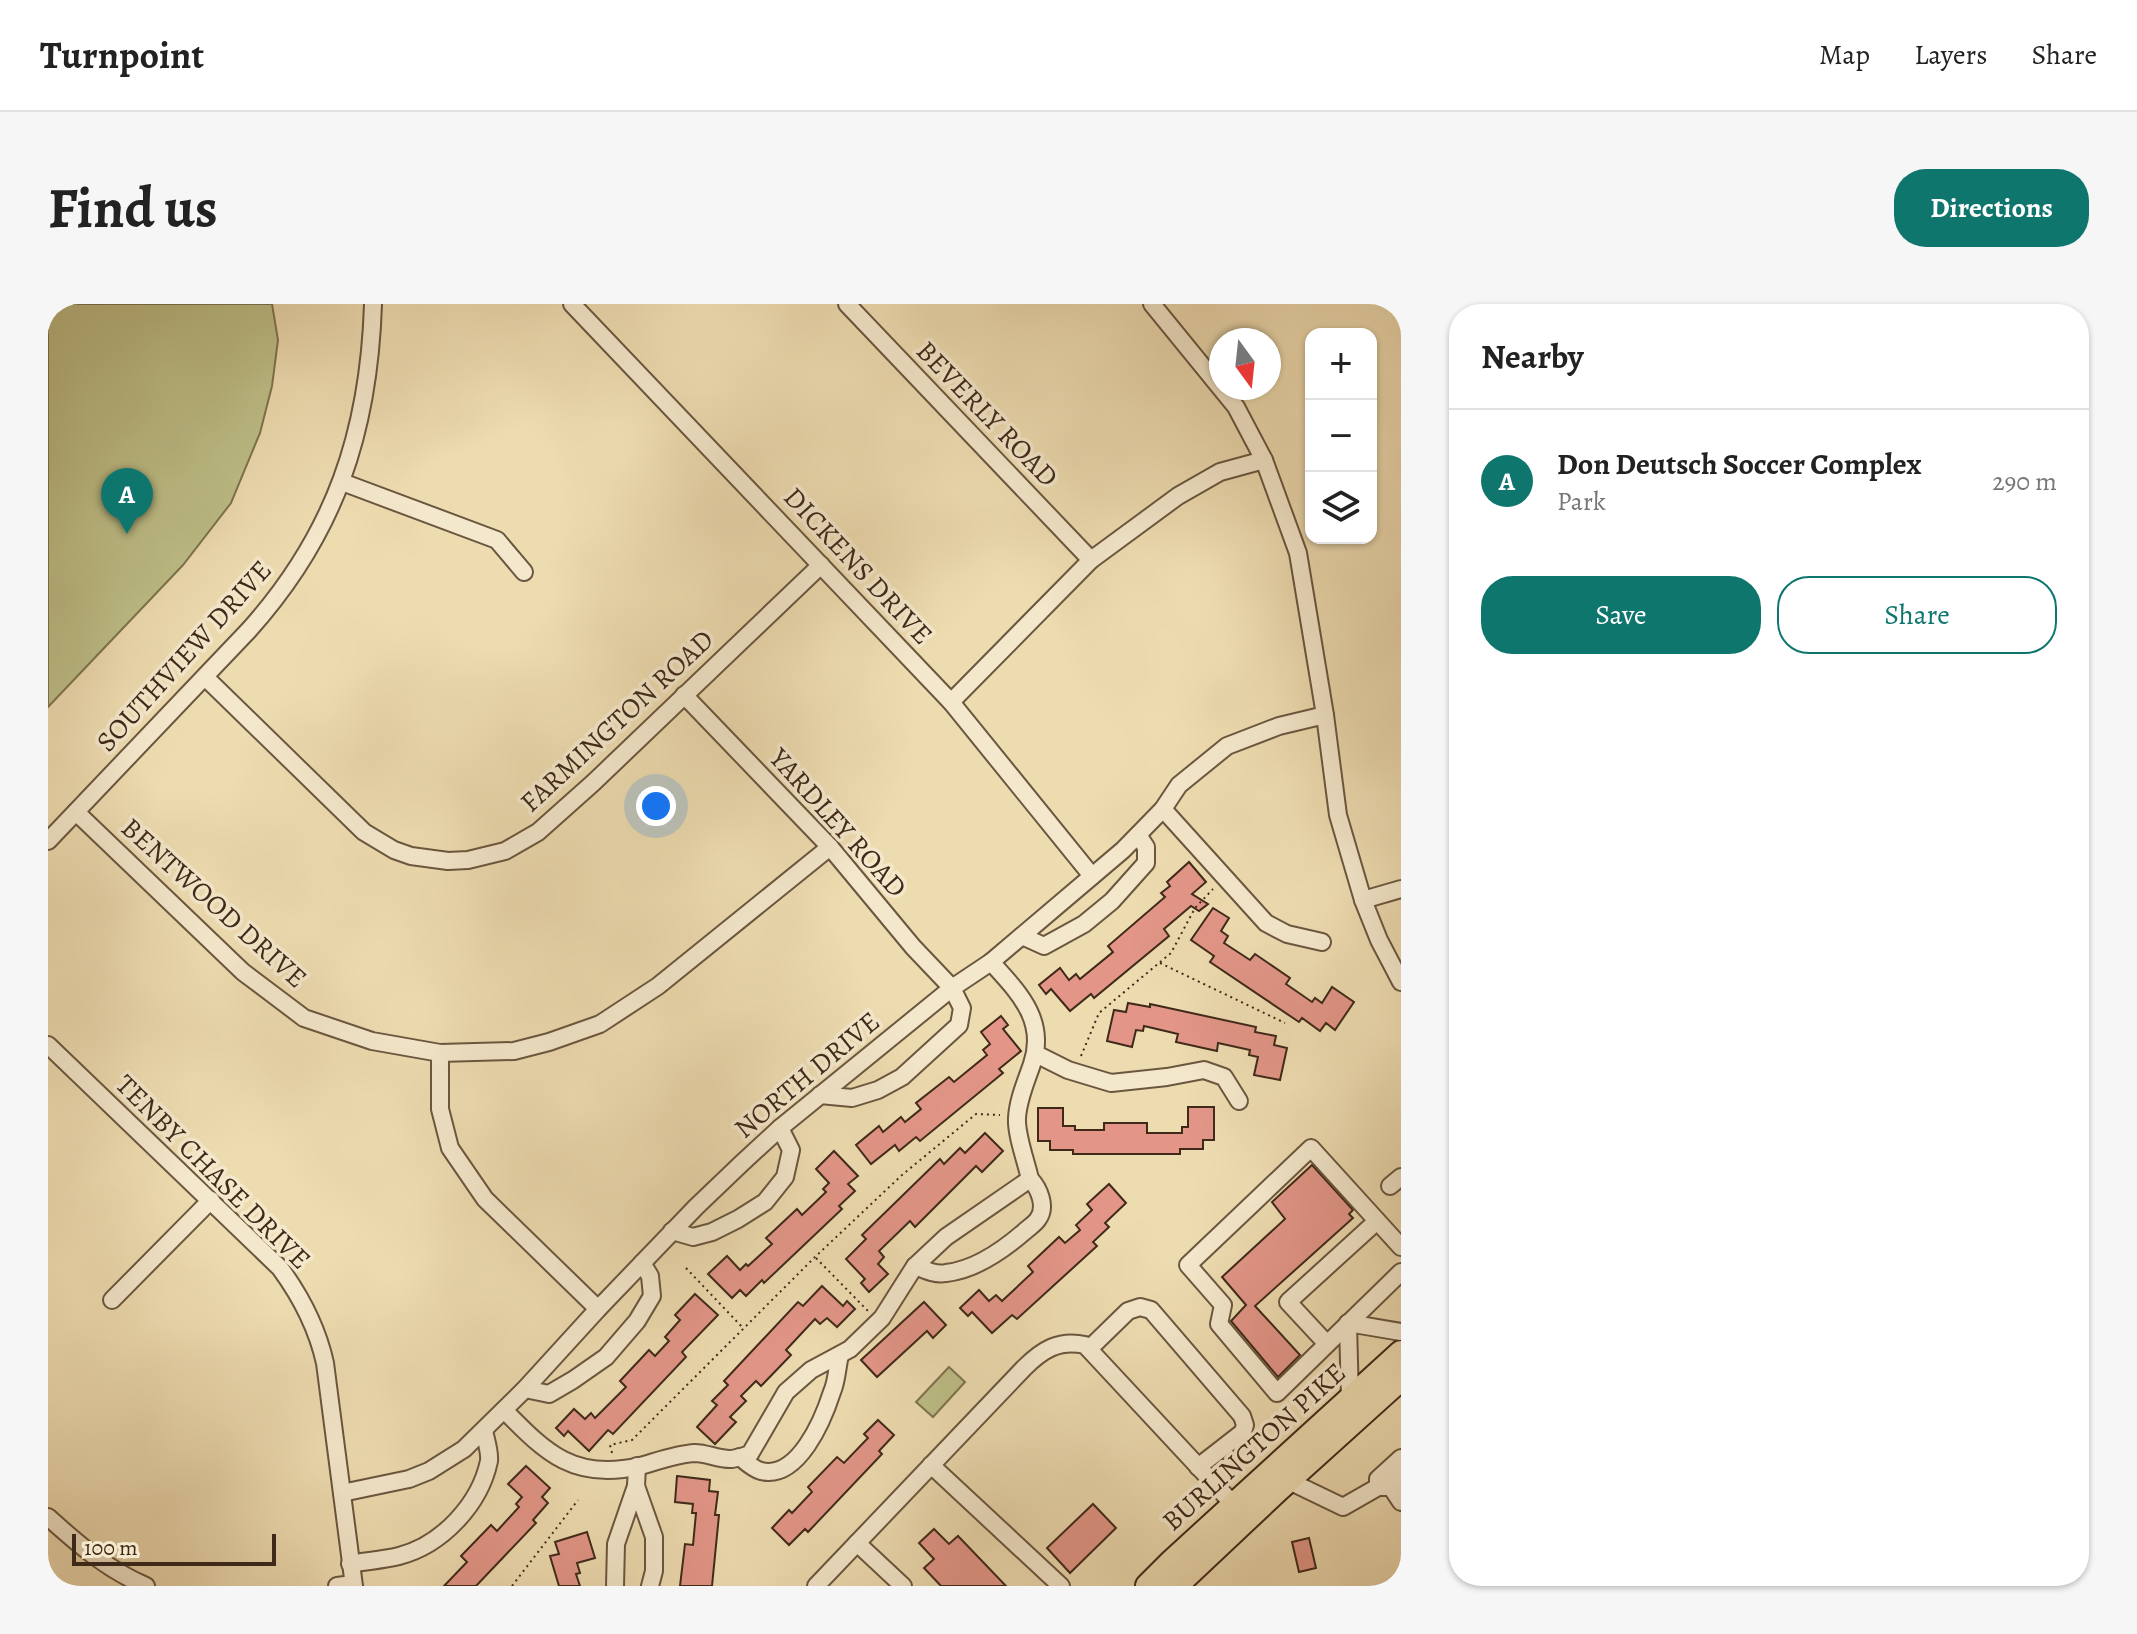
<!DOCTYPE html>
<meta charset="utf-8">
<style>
body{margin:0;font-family:Alegreya,serif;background:#f6f6f6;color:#222}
.controls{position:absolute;right:24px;top:24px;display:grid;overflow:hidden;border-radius:16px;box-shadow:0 2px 6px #0004}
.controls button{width:72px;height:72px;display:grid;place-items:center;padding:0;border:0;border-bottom:2px solid #e0e0e0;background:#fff;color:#222;font:40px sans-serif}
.compass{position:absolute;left:1161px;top:24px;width:72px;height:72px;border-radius:50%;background:#fff;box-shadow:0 2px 6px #0004;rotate:165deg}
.scale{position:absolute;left:24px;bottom:20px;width:204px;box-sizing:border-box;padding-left:8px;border:4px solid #3f2919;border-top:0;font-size:22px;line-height:28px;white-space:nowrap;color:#3f2919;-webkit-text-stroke:6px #f4e8cc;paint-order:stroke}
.you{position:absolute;left:608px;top:502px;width:28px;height:28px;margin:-20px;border:6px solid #fff;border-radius:50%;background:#1a73e8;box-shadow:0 0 0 12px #1a73e833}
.badge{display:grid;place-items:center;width:52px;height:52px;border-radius:50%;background:#0f766e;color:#fff;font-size:26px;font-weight:700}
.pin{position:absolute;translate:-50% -66px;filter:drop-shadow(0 2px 4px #0008)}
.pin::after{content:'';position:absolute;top:42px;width:28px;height:24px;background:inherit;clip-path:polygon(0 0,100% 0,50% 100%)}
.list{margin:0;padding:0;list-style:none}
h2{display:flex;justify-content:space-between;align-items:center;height:104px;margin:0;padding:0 32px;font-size:34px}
h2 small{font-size:26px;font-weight:400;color:#767676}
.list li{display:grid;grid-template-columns:52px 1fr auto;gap:24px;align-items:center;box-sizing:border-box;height:144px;padding:0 32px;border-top:2px solid #e0e0e0}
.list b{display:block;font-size:30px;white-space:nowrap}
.list p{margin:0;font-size:26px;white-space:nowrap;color:#767676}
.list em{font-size:26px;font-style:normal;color:#767676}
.actions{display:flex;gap:16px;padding:24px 32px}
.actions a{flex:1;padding:18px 0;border:2px solid #0f766e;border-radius:32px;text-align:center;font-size:28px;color:#0f766e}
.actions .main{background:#0f766e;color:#fff}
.icon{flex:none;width:44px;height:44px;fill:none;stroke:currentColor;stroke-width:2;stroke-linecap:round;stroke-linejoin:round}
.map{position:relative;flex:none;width:1353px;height:1282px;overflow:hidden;border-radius:32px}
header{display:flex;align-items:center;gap:48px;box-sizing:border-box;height:112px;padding:0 40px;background:#fff;border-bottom:2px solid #e0e0e0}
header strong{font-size:38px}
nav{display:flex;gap:44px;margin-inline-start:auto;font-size:28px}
.intro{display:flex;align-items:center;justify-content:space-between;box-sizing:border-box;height:192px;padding:0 48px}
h1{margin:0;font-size:56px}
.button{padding:20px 36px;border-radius:32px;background:#0f766e;color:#fff;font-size:28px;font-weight:700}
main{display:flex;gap:48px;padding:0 48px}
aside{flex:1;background:#fff;border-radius:32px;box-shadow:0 2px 6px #0004}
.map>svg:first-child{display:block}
.green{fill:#bebf88;stroke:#7e7450;stroke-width:2}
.building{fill:#e39688;stroke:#3f2919;stroke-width:2}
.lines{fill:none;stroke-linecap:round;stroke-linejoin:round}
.minor-casing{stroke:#6b563f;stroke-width:20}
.highway-casing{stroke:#3f2919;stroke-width:28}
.path{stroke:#3f2919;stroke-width:2;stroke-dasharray:2 4;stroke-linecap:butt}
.minor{stroke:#f4e8cc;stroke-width:16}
.highway{stroke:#eedcb1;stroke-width:24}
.labels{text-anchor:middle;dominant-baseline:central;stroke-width:7;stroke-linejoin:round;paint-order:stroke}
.street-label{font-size:28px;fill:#3f2919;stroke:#f4e8cc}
</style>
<header>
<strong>Turnpoint</strong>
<nav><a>Map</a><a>Layers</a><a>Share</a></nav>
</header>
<div class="intro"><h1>Find us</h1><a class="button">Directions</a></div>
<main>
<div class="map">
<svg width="1353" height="1282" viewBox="0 0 1353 1282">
<rect width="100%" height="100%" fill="#eedcb1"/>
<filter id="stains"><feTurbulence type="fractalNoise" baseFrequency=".0025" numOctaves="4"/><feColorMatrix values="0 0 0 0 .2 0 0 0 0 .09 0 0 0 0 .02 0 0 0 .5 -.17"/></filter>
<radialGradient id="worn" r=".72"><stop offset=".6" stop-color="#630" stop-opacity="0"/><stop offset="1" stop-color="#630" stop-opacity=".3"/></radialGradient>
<g class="green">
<polygon points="0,0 224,0 230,36 224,82 212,129 183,199 135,261 0,403"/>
<polygon points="901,1063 917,1078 885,1113 868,1098"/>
</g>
<g class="building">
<polygon points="1141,558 1158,578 1144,590 1160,600 1151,607 1143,602 1116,625 1121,632 1046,694 1043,690 1022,707 1003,685 998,690 991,681 1012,664 1021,676 1028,670 1032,675 1065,648 1060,642 1117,593 1113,589 1122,582 1119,578"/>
<polygon points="1165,604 1181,614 1173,627 1180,632 1176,639 1202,656 1207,650 1242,674 1238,680 1264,698 1267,694 1274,699 1284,683 1306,698 1287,726 1278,719 1272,727 1254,714 1251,718 1162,658 1166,652 1143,636"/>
<polygon points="1080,699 1102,703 1102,700 1208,723 1207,728 1228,732 1226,741 1239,744 1232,776 1206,771 1210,753 1201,751 1202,746 1170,739 1169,747 1128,738 1130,730 1096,722 1095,727 1088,726 1084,743 1059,737 1066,706 1078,708"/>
<polygon points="953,712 960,721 955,725 973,747 951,765 955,769 872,837 868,833 851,847 847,841 823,860 808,841 831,822 835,828 853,813 857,818 873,805 868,799 901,773 906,778 939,751 935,746 942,740 933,728"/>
<polygon points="1140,803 1166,803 1166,836 1155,836 1155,845 1132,845 1132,850 1025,850 1025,846 1002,846 1002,837 990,837 990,804 1015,804 1015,822 1027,822 1027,826 1056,826 1056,819 1099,819 1099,829 1134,829 1134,823 1140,823"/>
<polygon points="937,829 955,847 934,868 928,862 867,923 862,917 831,947 836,953 830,960 840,970 821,988 813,979 817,975 798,955 818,935 814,931 892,855 896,860 912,844 917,849"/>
<polygon points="786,847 810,872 800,880 807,887 791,902 794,905 716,979 714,976 698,992 692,986 684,994 660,970 679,952 692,966 698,960 700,962 724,940 718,934 749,905 754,911 778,888 775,885 781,879 768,865"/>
<polygon points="1264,861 1305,906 1301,910 1305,914 1207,1002 1252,1051 1230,1073 1183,1017 1198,1001 1174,973 1237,915 1224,898"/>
<polygon points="1061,880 1078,899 1057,919 1061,923 1045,938 1049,942 969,1015 964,1011 944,1029 924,1008 920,1012 912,1004 931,986 941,997 948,991 954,997 985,968 980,962 1011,933 1017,939 1032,926 1028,921 1044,906 1039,900"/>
<polygon points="774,982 795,1002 799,997 807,1005 789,1023 779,1014 772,1020 767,1015 738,1046 743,1051 713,1082 708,1077 693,1092 698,1097 682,1113 688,1118 667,1140 649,1123 669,1101 664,1097 680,1081 676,1077 750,998 755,1002"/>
<polygon points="647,990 670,1011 634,1048 638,1053 565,1130 560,1126 541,1147 520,1127 516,1132 508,1124 526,1105 537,1115 543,1109 547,1114 578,1083 572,1077 601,1046 607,1052 621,1037 617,1033 632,1016 627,1011"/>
<polygon points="876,998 898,1021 885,1034 879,1027 829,1073 813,1056"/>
<polygon points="830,1116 846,1131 831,1147 834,1150 760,1228 757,1225 741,1241 724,1224 741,1206 744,1209 764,1188 760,1183 789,1153 796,1159 820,1134 816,1130"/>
<polygon points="478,1162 502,1184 494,1193 500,1199 485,1216 488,1219 428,1282 396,1282 419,1258 413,1252 443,1221 449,1227 471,1203 468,1200 474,1193 460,1180"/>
<polygon points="629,1172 662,1176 661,1187 670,1188 667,1211 671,1211 664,1282 632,1282 637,1240 645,1241 648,1209 644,1209 645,1200 627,1198"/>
<polygon points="1045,1200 1068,1224 1022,1269 999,1244"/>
<polygon points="886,1225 901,1240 910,1232 958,1282 893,1282 876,1264 886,1255 871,1239"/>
<polygon points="539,1228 547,1254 529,1259 532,1269 528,1270 532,1282 511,1282 502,1252 511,1250 507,1238"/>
<polygon points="1261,1234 1268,1264 1251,1268 1244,1238"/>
</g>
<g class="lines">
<defs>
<g id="minor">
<polyline points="524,0 903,398 1044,572"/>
<polyline points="799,0 1043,256"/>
<polyline points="1104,0 1188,103 1216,156 1250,249 1277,411 1290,511 1315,596 1331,636 1353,678"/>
<polyline points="294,178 449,236 476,268"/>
<polyline points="157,373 316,528 346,546 363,552 400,557 420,556 457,547 490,528 545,479 773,261"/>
<polyline points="636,391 782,543 865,643 904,684 914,704 911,721 854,773 830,786 804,794 772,791"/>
<polyline points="903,398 1043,256 1130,192 1172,168 1216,156"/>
<polyline points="1115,505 1218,619 1239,630 1274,638"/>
<polyline points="28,508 195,668 256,714 324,737 392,749 466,747 501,738 552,720 610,682 782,543"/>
<path d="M0 537 201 326C287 230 321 128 325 0"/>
<polyline points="1315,596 1353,585"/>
<polyline points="974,632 996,642 1036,620 1064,597 1098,559 1098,543 1090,531"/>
<path d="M0 741 232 964C254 994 269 1023 277 1059L306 1282"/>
<polyline points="392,749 392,805 402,844 437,895 550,1005"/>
<polyline points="988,750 1020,766 1063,779 1119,773 1156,766 1176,773 1191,797"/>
<polyline points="1342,882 1353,873"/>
<polyline points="624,927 645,933 664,928 690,915 717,898 737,873 743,846 732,824"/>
<polyline points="1353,943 1263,844 1140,961 1175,1001 1171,1020 1229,1089 1353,968"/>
<path d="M867 962C877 966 887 971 898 969 927 966 954 947 976 928 980 924 987 920 990 915 999 903 991 884 982 875"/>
<polyline points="64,996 163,896"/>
<polyline points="1300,1019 1302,1096"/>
<polyline points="1300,1019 1353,1028"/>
<polyline points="1279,1040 1240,998 1329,917"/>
<polyline points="1041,1045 1080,1007 1092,1003 1103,1006 1194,1112 1197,1121 1195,1128 1150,1163"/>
<polyline points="477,1085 501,1090 525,1076 558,1053 589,1017 604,992 602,972 594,959"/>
<path d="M456 1106C499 1150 527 1177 592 1162 610 1157 629 1150 647 1149 659 1149 672 1156 684 1155 690 1154 697 1152 702 1150L738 1088 763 1066 802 1045 834 1014 867 962 898 933 982 875C978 857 968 831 969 814 970 795 978 778 984 760 999 716 970 688 943 658"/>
<path d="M692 1153C698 1158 705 1165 713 1167 750 1176 775 1116 784 1088 789 1077 789 1063 792 1051"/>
<polyline points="883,1161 1013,1282"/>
<polyline points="1239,1176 1295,1203 1330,1183 1343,1183 1353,1173"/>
<polyline points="588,1182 606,1233 606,1267 602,1282"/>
<polyline points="1330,1183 1330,1175 1353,1154"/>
<polyline points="1343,1183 1353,1198"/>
<polyline points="294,1189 361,1175 381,1167 416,1145 477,1085 550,1005 648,903 694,859 732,824 904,684 943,658 1075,546 1115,505 1131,481 1179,442 1231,422 1277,411"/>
<path d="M0 1213C31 1241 60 1266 98 1282"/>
<polyline points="809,1239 855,1282"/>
<path d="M302 1260C318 1257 335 1256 351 1252 394 1241 432 1200 441 1157 442 1148 438 1136 436 1127"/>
<polyline points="289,1282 305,1280"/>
<polyline points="567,1282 568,1240 588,1182 589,1162"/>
<path d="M768 1282 976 1064C994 1046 1011 1035 1037 1041L1186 1201"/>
</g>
<g id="highway">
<polyline points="1100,1282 1125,1257 1353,1049"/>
<polyline points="1127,1282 1230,1185 1353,1074"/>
</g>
</defs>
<use href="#minor" class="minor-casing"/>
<use href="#highway" class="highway-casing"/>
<g class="path">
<polyline points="1112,659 1237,719"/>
<polyline points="1033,752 1051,709 1123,649 1147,604 1165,585"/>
<polyline points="768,954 820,1007"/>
<polyline points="638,964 695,1024"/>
<polyline points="564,1149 562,1141 584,1136 767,953 854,871 928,810 952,811"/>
<polyline points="464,1282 530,1196"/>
</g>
<use href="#minor" class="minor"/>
<use href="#highway" class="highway"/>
</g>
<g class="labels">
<g class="street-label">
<text transform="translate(939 110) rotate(46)">BEVERLY ROAD</text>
<text transform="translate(810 262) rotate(47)">DICKENS DRIVE</text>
<text transform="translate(136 352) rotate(-48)">SOUTHVIEW DRIVE</text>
<text transform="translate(569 417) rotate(-43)">FARMINGTON ROAD</text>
<text transform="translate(790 519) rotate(48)">YARDLEY ROAD</text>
<text transform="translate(166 599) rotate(42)">BENTWOOD DRIVE</text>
<text transform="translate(759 771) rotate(-40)">NORTH DRIVE</text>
<text transform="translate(165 868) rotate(45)">TENBY CHASE DRIVE</text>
<text transform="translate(1206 1143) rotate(-42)">BURLINGTON PIKE</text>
</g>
</g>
<rect width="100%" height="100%" filter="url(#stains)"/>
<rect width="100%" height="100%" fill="url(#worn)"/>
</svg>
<div class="controls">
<button>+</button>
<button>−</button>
<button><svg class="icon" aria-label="layers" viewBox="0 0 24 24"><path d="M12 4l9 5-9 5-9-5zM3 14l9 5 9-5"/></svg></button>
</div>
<svg class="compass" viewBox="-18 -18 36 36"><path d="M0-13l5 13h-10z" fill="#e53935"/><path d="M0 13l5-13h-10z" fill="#767676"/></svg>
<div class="scale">100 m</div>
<div class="you"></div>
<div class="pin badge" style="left:79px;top:230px">A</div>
</div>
<aside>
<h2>Nearby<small></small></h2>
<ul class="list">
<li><span class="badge">A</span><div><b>Don Deutsch Soccer Complex</b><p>Park</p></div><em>290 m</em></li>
</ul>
<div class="actions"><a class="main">Save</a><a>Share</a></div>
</aside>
</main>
